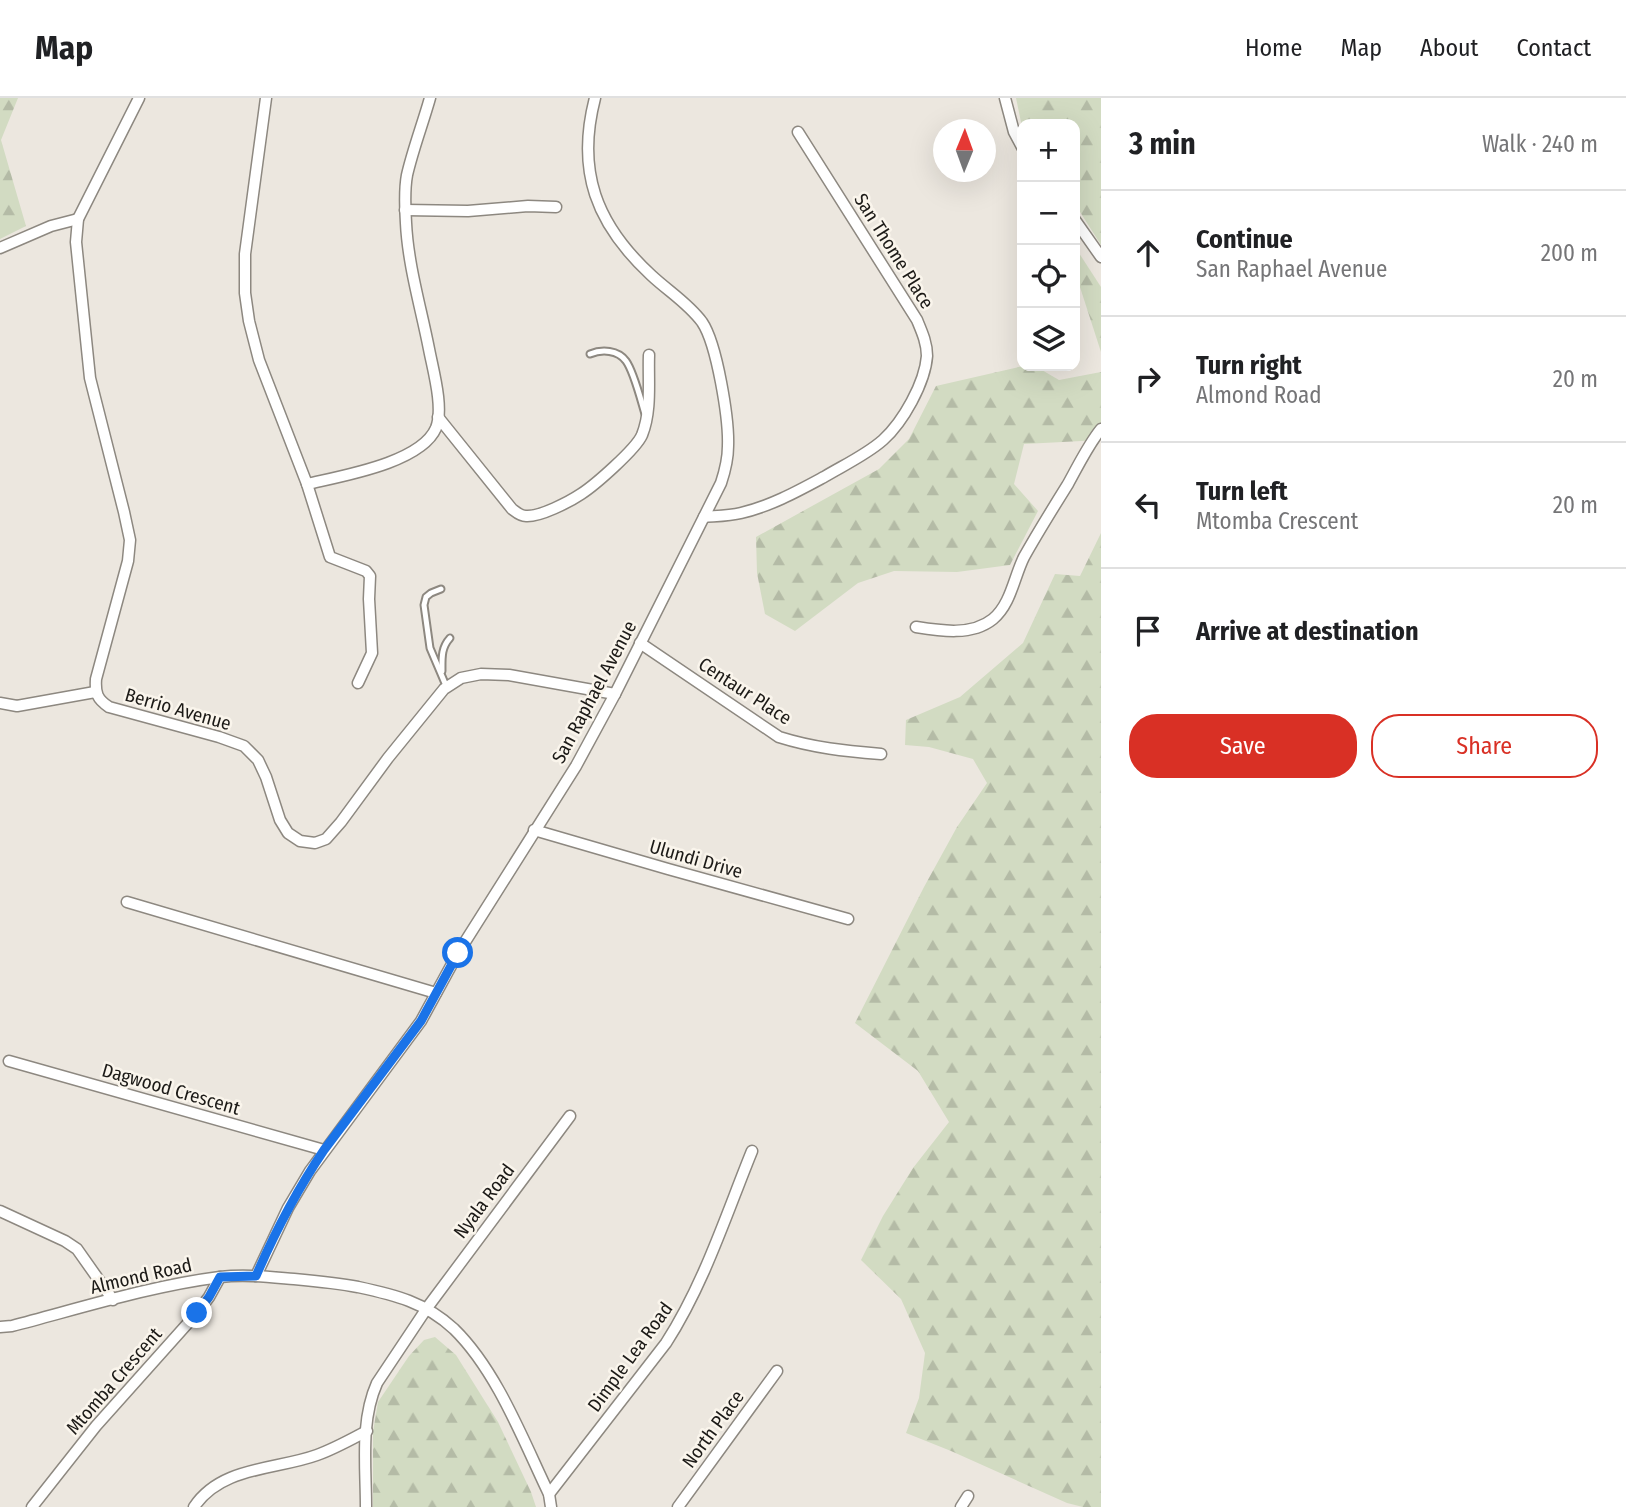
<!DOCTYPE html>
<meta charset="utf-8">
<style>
body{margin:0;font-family:"Fira Sans Condensed",sans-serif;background:#f2f2f2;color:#202124}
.controls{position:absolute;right:21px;top:21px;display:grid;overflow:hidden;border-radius:14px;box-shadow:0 7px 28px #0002}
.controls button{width:63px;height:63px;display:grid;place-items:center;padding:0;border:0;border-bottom:2px solid #e0e0e0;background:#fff;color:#202124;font:35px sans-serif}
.compass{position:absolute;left:933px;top:21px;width:63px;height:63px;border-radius:50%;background:#fff;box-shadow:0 7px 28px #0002;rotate:1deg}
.stop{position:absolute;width:21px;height:21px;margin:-16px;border:5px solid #1a73e8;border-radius:50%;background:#fff}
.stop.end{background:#1a73e8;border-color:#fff;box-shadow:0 2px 7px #0008}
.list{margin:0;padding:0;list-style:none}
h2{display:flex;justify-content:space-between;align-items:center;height:91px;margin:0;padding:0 28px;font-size:30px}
h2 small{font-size:23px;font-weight:400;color:#757577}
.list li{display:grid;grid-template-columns:46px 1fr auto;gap:21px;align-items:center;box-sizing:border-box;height:126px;padding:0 28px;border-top:2px solid #e0e0e0}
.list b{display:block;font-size:26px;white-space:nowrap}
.list p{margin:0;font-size:23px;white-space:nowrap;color:#757577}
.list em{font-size:23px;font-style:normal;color:#757577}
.actions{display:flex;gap:14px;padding:21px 28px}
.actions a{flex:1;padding:16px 0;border:2px solid #d93025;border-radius:28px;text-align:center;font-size:24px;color:#d93025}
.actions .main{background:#d93025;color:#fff}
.icon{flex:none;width:38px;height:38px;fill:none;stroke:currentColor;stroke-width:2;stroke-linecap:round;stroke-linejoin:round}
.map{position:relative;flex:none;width:1101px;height:1409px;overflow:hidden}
header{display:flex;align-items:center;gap:42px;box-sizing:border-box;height:98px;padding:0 35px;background:#fff;border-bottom:2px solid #e0e0e0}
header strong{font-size:33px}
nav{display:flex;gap:38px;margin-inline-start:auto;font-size:24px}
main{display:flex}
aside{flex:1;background:#fff}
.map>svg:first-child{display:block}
.forest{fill:url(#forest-firs)}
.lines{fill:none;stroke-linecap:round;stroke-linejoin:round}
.lane-casing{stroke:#8d8880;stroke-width:9}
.street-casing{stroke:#8d8880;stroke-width:13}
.lane{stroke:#fff;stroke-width:5}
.street{stroke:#fff;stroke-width:10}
.route{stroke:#1a73e8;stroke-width:9}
.labels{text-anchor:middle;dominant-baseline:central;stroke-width:5;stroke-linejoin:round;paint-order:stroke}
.street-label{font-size:19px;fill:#1c1a17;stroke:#faf5ec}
</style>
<header>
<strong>Map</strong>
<nav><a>Home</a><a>Map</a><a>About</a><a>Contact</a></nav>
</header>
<main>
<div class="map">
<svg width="1101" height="1409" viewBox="0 0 1101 1409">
<defs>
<pattern id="forest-firs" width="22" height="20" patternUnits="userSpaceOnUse" patternTransform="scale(1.75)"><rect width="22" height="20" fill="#d2dbc2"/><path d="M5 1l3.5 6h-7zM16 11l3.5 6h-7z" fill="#b4bba6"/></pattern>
</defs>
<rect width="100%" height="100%" fill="#ece7df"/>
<g class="forest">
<polygon points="0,0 18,0 1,42 26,128 0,141"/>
<polygon points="1016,0 1101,0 1101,147 1075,106 1075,26 1022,26 1022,29"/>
<polygon points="1077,152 1101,189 1101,254 1078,183"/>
<polygon points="1023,268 1035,268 1059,282 1101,274 1101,342 1024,346 1014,386 1038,413 1010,467 957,474 894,473 858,485 795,533 765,516 757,475 756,439 879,371 909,341 936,288"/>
<polygon points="1101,435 1101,1409 1083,1409 1067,1405 951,1353 906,1335 919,1300 925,1255 901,1201 861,1162 883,1118 913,1070 949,1024 918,973 855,925 924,789 957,729 987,685 973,661 929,649 905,647 906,622 960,599 1023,545 1055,476 1080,478"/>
<polygon points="435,1239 456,1257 498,1324 531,1394 536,1409 373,1409 373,1334 378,1304 409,1258 424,1242"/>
</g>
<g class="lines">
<defs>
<g id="lane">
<path d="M590 256C602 251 618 252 626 263 634 274 641 303 645 316"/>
<polyline points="441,491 431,495 426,499 424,507 430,550 447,590"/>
<path d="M442 573C442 560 441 550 450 540"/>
</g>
<g id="street">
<path d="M139 0 78 121 76 144 90 280 124 414 130 442 128 463 96 581C95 595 97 601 109 609L219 639 244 648 258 662 266 679 280 722 288 735 300 743 315 745 326 741 341 724 388 660 444 591 461 580 481 576 509 577 615 596"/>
<polyline points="266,0 245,156 245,195 249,223 259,262 307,386 330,459 366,473 370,478 369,501 372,555 358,585"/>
<polyline points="1005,0 1014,34 1022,49"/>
<polyline points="405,112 468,113 528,108 556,109"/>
<polyline points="1075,122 1101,159"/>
<polyline points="0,150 51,128 78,121"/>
<path d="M438 319 512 411C516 414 520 418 526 418 540 419 569 404 581 396 595 387 636 351 642 337 652 312 648 282 649 257"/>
<path d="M307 386C341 378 421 365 436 330 444 310 433 272 429 251 421 210 408 167 406 125 405 109 404 93 407 77 413 51 423 25 430 0"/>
<path d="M704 419C716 418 729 418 741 415 771 408 798 393 824 379 844 367 866 357 883 342 903 324 925 285 927 258 927 245 922 234 917 222L798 34"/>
<path d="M916 529C941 533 972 538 993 521 1011 506 1014 479 1024 459 1038 434 1053 410 1068 386 1078 368 1088 347 1101 331"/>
<path d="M640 545 779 639C814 650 845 653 881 656"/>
<polyline points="0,605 17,608 95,594"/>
<polyline points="534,732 668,771 848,821"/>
<polyline points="127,804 436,895"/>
<polyline points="9,963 324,1052"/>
<polyline points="0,1113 65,1143 77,1151 113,1202"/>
<path d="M256 1178 288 1110 310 1073 421 923 458 855 576 668 615 596 721 385C725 373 728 361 728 348 729 321 717 246 702 224 688 205 668 193 651 177 596 126 576 73 595 0"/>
<path d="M0 1229 12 1228C81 1210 150 1188 220 1179 245 1176 270 1179 294 1181 316 1183 337 1185 358 1189 395 1197 425 1204 454 1231 497 1273 523 1342 549 1396L551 1409"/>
<path d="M549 1396 666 1245C704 1186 726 1117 752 1053"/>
<polyline points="32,1409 96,1328 197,1215 209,1199 220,1179"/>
<path d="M194 1409C221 1368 276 1372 317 1357 334 1351 350 1342 367 1333"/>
<path d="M366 1409C366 1368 360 1323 377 1285L427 1210 570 1018"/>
<polyline points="678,1409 777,1273"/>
<polyline points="961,1409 968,1398"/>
</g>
</defs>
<use href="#lane" class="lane-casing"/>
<use href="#street" class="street-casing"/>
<use href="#lane" class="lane"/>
<use href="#street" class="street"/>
</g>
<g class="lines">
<path class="route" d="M197 1215 209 1199 220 1179 256 1178C275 1134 297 1092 324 1052L421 923 458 855"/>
</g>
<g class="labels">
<g class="street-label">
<text transform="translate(894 153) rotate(58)">San Thome Place</text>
<text transform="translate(745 593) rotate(33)">Centaur Place</text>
<text transform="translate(594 594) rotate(-62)">San Raphael Avenue</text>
<text transform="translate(178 611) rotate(16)">Berrio Avenue</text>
<text transform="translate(696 761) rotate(16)">Ulundi Drive</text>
<text transform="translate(171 991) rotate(16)">Dagwood Crescent</text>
<text transform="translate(484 1103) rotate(-53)">Nyala Road</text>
<text transform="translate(141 1178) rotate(-13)">Almond Road</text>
<text transform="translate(630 1259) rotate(-54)">Dimple Lea Road</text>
<text transform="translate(114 1283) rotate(-49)">Mtomba Crescent</text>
<text transform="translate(713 1331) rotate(-54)">North Place</text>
</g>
</g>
</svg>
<div class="controls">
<button>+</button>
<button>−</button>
<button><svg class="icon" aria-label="locate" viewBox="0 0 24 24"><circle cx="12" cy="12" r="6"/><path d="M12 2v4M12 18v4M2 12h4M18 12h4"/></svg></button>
<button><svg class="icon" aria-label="layers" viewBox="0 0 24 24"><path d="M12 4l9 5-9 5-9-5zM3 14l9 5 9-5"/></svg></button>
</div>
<svg class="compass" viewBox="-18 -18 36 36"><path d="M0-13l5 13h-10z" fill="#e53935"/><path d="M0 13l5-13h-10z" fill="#757577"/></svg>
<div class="stop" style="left:458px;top:855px"></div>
<div class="stop end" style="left:197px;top:1215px"></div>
</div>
<aside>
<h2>3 min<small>Walk · 240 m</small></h2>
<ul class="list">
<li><svg class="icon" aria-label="ahead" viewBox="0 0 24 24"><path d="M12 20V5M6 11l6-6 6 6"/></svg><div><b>Continue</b><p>San Raphael Avenue</p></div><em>200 m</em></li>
<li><svg class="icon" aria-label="right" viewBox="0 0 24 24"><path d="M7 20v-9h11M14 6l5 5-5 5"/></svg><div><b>Turn right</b><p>Almond Road</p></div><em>20 m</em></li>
<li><svg class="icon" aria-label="left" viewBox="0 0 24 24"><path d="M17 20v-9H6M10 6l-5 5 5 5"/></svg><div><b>Turn left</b><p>Mtomba Crescent</p></div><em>20 m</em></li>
<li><svg class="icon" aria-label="arrive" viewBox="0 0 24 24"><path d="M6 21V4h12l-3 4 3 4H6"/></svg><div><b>Arrive at destination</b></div></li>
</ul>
<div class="actions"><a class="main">Save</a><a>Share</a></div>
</aside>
</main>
